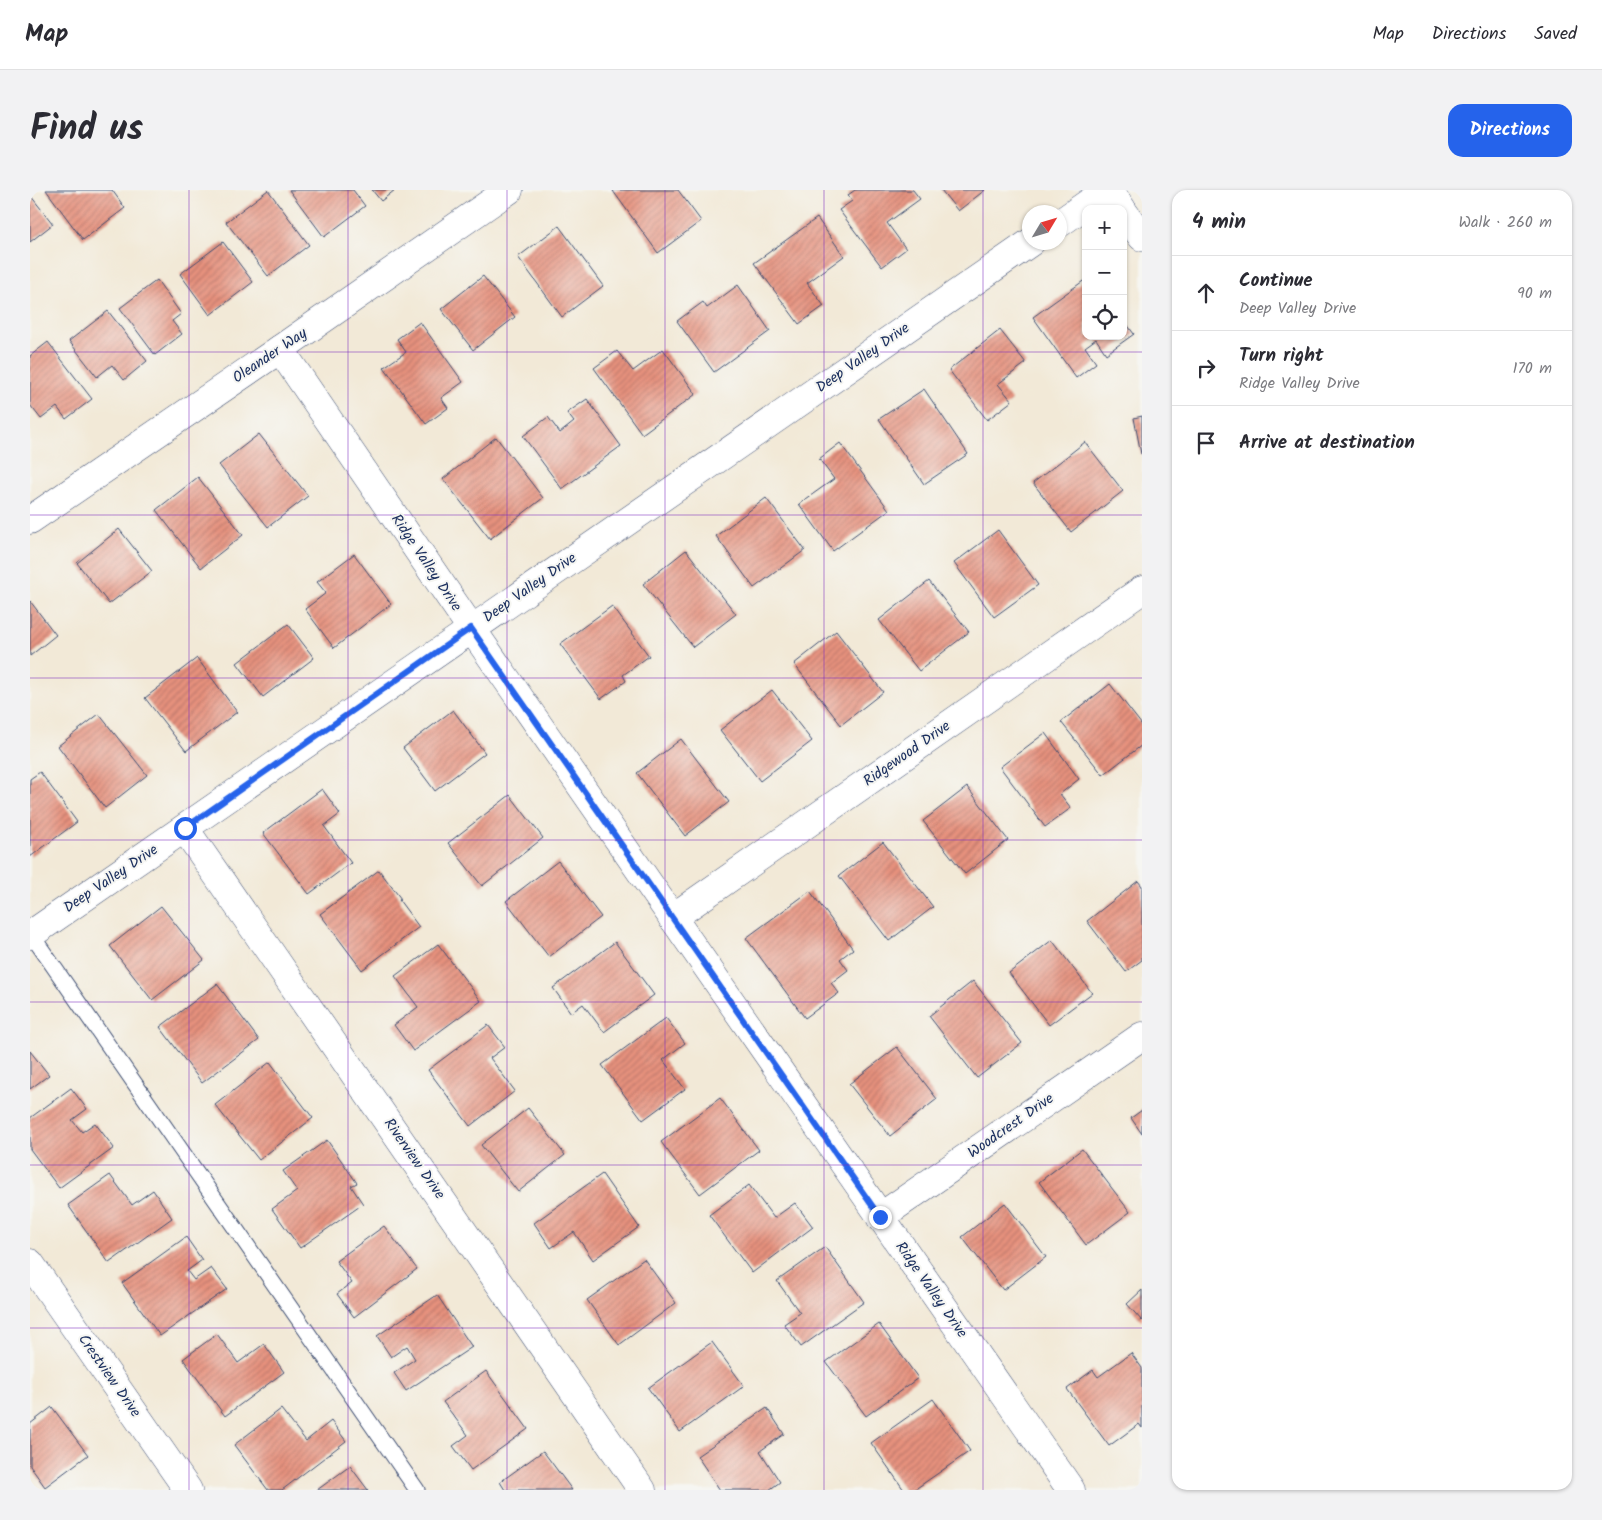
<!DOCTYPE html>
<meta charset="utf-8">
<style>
body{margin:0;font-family:Kalam,sans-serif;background:#f2f2f3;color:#2b2b33}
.controls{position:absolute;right:15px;top:15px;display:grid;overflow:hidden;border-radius:10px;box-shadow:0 1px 4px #0004}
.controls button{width:45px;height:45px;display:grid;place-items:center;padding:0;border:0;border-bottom:1px solid #e1e1e2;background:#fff;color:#2b2b33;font:25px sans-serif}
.compass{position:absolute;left:992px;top:15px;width:45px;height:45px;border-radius:50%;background:#fff;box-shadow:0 1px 4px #0004;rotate:52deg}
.stop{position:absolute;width:15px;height:15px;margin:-11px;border:4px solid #2563eb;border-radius:50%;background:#fff}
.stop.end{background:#2563eb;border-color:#fff;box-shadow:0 1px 5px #0008}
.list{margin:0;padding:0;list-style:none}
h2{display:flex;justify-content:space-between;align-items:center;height:65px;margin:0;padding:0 20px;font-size:21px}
h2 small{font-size:16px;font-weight:400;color:#7c7c81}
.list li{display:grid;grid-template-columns:32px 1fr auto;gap:15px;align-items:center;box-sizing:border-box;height:75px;padding:0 20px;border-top:1px solid #e1e1e2}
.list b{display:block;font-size:19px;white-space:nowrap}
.list p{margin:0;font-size:16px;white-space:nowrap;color:#7c7c81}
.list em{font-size:16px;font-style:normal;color:#7c7c81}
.icon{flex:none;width:28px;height:28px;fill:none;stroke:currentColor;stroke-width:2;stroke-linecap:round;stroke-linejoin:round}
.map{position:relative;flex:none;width:1112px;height:1300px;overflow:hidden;border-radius:15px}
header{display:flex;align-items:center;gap:30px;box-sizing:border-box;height:70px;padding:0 25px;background:#fff;border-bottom:1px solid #e1e1e2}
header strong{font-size:24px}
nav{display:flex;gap:28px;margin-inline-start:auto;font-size:18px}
.intro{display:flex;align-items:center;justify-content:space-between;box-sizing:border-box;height:120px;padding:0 30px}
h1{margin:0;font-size:35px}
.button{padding:12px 22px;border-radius:15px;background:#2563eb;color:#fff;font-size:18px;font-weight:700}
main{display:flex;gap:30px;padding:0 30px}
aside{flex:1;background:#fff;border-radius:15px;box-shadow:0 1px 4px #0004}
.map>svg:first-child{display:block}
.building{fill:url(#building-hatch)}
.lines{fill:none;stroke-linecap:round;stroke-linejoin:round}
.service-casing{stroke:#3b4b70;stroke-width:17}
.minor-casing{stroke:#3b4b70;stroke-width:29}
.tertiary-casing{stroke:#3b4b70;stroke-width:29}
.service{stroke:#fff;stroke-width:15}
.minor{stroke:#fff;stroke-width:28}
.tertiary{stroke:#fff;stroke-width:28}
.route{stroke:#2563eb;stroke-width:6}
.grid{fill:none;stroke:#7b2cbf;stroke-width:1;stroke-opacity:0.55}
.labels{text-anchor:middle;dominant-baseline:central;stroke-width:4;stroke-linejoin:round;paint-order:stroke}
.street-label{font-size:15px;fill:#1b2f5e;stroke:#f6f6f2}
</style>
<header>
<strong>Map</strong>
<nav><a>Map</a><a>Directions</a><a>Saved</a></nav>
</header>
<div class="intro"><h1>Find us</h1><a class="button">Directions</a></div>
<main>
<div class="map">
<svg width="1112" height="1300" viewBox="0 0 1112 1300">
<defs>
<pattern id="building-hatch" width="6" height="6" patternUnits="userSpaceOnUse" patternTransform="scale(1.25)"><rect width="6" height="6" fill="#e6917d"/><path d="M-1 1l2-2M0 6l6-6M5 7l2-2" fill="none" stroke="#ba776a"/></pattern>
</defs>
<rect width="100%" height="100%" fill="#f6f6f2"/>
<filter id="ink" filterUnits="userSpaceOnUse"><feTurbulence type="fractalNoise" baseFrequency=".02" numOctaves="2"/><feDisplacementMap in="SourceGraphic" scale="10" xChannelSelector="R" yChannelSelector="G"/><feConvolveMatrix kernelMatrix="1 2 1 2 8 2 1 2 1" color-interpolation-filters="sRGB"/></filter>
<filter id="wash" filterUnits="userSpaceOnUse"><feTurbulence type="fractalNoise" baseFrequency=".0096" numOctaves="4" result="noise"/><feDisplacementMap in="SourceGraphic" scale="20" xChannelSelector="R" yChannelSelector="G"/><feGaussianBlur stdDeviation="1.12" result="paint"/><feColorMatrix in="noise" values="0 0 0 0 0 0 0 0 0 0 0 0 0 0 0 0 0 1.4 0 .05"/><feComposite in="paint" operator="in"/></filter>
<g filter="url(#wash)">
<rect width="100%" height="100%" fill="#f2e9d7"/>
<g id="blocks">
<g class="building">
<polygon points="16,0 82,0 95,18 53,50"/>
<polygon points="238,0 279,55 238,86 196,32"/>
<polygon points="259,0 323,0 335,16 294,47"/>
<polygon points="342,0 365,0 351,11"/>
<polygon points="584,0 648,0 671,31 628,63 583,1"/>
<polygon points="825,0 883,0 890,9 857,33 876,59 852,77 809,20 822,11 818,5"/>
<polygon points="911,0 955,0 928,21"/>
<polygon points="0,5 23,34 0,52"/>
<polygon points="787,28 814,66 777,93 794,116 769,134 724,73"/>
<polygon points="529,36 573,96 532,127 488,67"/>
<polygon points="193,52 223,92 180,125 150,84"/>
<polygon points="453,86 485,127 443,160 411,119"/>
<polygon points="1056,89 1056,146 1093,146 1093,129 1104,144 1076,164 1066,149 1055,157 1066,173 1046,188 1003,127"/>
<polygon points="127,90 151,124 142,131 152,144 125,165 90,118"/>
<polygon points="708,95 740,141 684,182 647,131 673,112 677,118"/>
<polygon points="78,121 117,171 94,190 82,175 67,187 39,151"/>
<polygon points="390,132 433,192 411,208 418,218 396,234 354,177 376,162 367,149"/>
<polygon points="970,140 996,173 968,194 982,211 957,230 919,180"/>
<polygon points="18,152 62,209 36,229 27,217 11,229 0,215 0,166"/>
<polygon points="633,159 666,204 612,244 564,178 587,161 603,181"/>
<polygon points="894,199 938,264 894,294 849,229"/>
<polygon points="557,209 591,256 532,299 493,246 518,227 530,243 544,232 537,223"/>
<polygon points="1112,226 1112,264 1111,264 1104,228"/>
<polygon points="229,244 278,306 238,337 189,275"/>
<polygon points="466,247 513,308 460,349 413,289"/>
<polygon points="1055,252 1093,301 1041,342 1003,293"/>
<polygon points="810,253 859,320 803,361 769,314 804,289 789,269"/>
<polygon points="168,287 213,345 171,378 126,320"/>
<polygon points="736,308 775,360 724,398 686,346"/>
<polygon points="89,339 122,381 79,414 47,373"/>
<polygon points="968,340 1008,395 964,427 924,373"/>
<polygon points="656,360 706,424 663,457 613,394"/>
<polygon points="324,364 361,414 304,458 275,419 296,403 287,392"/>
<polygon points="899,391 939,442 889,481 849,430"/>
<polygon points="0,411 26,445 0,466"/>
<polygon points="582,416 619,466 593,485 596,491 571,509 530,454"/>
<polygon points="258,434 284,468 233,507 207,473"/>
<polygon points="806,441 853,502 811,535 764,474"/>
<polygon points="167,468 207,522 156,561 115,508"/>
<polygon points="1080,494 1112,535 1112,555 1073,585 1031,532"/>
<polygon points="742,500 782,551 730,591 690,540"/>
<polygon points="423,520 455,563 405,601 373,558"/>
<polygon points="69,524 117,585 75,618 28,556"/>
<polygon points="1015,543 1049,589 1030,604 1041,618 1015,637 970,577"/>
<polygon points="651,549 699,612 655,646 607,583"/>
<polygon points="10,582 47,632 0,667 0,589"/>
<polygon points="937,597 978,650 935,684 893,631"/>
<polygon points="292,599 310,624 294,636 321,673 279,704 233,643"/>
<polygon points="480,605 513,648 452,696 418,653"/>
<polygon points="853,652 903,717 859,751 809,686"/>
<polygon points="528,671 571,727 519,767 476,711"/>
<polygon points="349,680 371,709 369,710 389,737 332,780 290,724"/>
<polygon points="1108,691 1112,696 1112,770 1096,782 1057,731"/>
<polygon points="780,701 823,759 810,769 818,780 801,793 809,803 775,828 716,748"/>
<polygon points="131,716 174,770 122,810 80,756"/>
<polygon points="1022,750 1062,803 1019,835 979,783"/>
<polygon points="585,752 624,805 574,842 553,814 541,823 523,798"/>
<polygon points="408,754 451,811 383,861 364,835 388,817 365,786"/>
<polygon points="943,791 992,853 947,888 899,826"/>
<polygon points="187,794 229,850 172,893 130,837"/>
<polygon points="636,828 655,853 633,870 655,899 613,930 572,875"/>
<polygon points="458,835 475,857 460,868 485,901 440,936 398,880"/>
<polygon points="867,857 907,909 860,946 819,894"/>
<polygon points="0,861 19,885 0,899"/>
<polygon points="240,872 283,928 229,970 185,915"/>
<polygon points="41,898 57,919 42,930 52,942 65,933 84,958 29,998 0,959 0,928"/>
<polygon points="690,908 729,960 670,1004 631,952"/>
<polygon points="498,918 535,965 488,1002 451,955"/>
<polygon points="1112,920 1112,944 1101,928"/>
<polygon points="297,950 327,993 321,996 333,1014 270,1058 242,1019 267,1001 253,981"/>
<polygon points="1052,959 1100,1022 1056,1055 1009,992"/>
<polygon points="572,984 609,1037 563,1070 544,1042 521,1058 504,1033"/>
<polygon points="80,985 102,1015 123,1000 142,1028 79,1073 38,1015"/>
<polygon points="719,995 744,1028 765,1013 783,1037 722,1083 679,1025"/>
<polygon points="975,1013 1016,1067 973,1100 932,1047"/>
<polygon points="354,1036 387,1079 324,1127 307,1104 322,1093 306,1071"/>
<polygon points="156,1047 172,1070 157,1081 164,1090 181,1078 197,1099 130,1146 92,1093"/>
<polygon points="795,1057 834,1112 771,1157 754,1134 770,1123 747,1091"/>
<polygon points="614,1069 646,1113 589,1155 557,1110"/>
<polygon points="1112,1100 1112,1131 1097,1114"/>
<polygon points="407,1105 442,1157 376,1201 364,1183 385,1169 377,1156 361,1167 347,1146"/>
<polygon points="849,1134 888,1188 836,1226 796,1172"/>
<polygon points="187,1144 208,1173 234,1154 254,1182 195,1226 153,1169"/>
<polygon points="682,1152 714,1196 650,1242 618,1198"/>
<polygon points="1101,1163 1112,1178 1112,1238 1109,1234 1079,1256 1037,1199 1063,1180 1068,1187"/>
<polygon points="456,1181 498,1239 441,1280 423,1256 438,1245 413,1212"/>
<polygon points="903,1209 940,1261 884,1300 874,1300 841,1253"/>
<polygon points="22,1217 58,1265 15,1297 0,1276 0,1234"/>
<polygon points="737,1218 754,1244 730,1261 750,1292 739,1300 690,1300 667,1266"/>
<polygon points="251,1219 276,1251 301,1231 316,1251 252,1300 238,1300 204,1255"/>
<polygon points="513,1261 542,1300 475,1300 470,1292"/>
<polygon points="320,1276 338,1300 287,1300"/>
</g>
</g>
</g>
<g filter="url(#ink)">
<use href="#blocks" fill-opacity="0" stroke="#3b4b70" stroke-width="1"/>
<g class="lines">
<defs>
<polyline id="service" points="1,744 387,1300"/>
<g id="minor">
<polyline points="1030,33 1077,0"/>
<polyline points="250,159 441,438 1041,1300"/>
<polyline points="0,330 250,159 479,0"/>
<polyline points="155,639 612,1300"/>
<polyline points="642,728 1112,400"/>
<polyline points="0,745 1001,52"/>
<polyline points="850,1027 1112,846"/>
<polyline points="0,1073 158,1300"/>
</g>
<g id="tertiary">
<polyline points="1079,0 1092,19"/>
<polyline points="1093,21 1112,47"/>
</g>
</defs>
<use href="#service" class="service-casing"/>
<use href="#minor" class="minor-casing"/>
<use href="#tertiary" class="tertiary-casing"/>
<use href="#service" class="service"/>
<use href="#minor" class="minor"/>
<use href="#tertiary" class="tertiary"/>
</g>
</g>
<g class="lines" filter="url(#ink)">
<polyline class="route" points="155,638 441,438 850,1027"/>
</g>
<path class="grid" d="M159 0V1300M318 0V1300M477 0V1300M635 0V1300M794 0V1300M953 0V1300M0 162H1112M0 325H1112M0 488H1112M0 650H1112M0 812H1112M0 975H1112M0 1138H1112"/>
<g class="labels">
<g class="street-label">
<text transform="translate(240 166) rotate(-34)">Oleander Way</text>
<text transform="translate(833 168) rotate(-35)">Deep Valley Drive</text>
<text transform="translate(396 373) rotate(56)">Ridge Valley Drive</text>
<text transform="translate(500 398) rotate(-35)">Deep Valley Drive</text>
<text transform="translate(877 564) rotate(-35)">Ridgewood Drive</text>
<text transform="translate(81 689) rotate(-34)">Deep Valley Drive</text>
<text transform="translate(981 936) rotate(-35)">Woodcrest Drive</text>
<text transform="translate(384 969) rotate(55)">Riverview Drive</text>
<text transform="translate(901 1100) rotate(55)">Ridge Valley Drive</text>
<text transform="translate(79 1186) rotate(55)">Crestview Drive</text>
</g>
</g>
</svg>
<div class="controls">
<button>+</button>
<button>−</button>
<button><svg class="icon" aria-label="locate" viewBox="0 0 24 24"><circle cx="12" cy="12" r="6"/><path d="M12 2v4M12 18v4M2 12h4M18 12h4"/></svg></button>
</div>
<svg class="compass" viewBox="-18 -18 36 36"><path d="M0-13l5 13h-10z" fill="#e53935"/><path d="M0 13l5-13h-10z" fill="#7c7c81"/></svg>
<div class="stop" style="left:155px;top:638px"></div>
<div class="stop end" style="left:850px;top:1027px"></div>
</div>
<aside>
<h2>4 min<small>Walk · 260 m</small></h2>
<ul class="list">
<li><svg class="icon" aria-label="ahead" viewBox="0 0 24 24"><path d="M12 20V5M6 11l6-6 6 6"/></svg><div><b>Continue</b><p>Deep Valley Drive</p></div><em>90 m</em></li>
<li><svg class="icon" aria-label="right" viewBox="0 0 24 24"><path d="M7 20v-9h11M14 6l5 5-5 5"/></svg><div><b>Turn right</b><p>Ridge Valley Drive</p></div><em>170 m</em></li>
<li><svg class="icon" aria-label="arrive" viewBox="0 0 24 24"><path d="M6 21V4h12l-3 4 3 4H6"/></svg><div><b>Arrive at destination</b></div></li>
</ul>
</aside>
</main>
